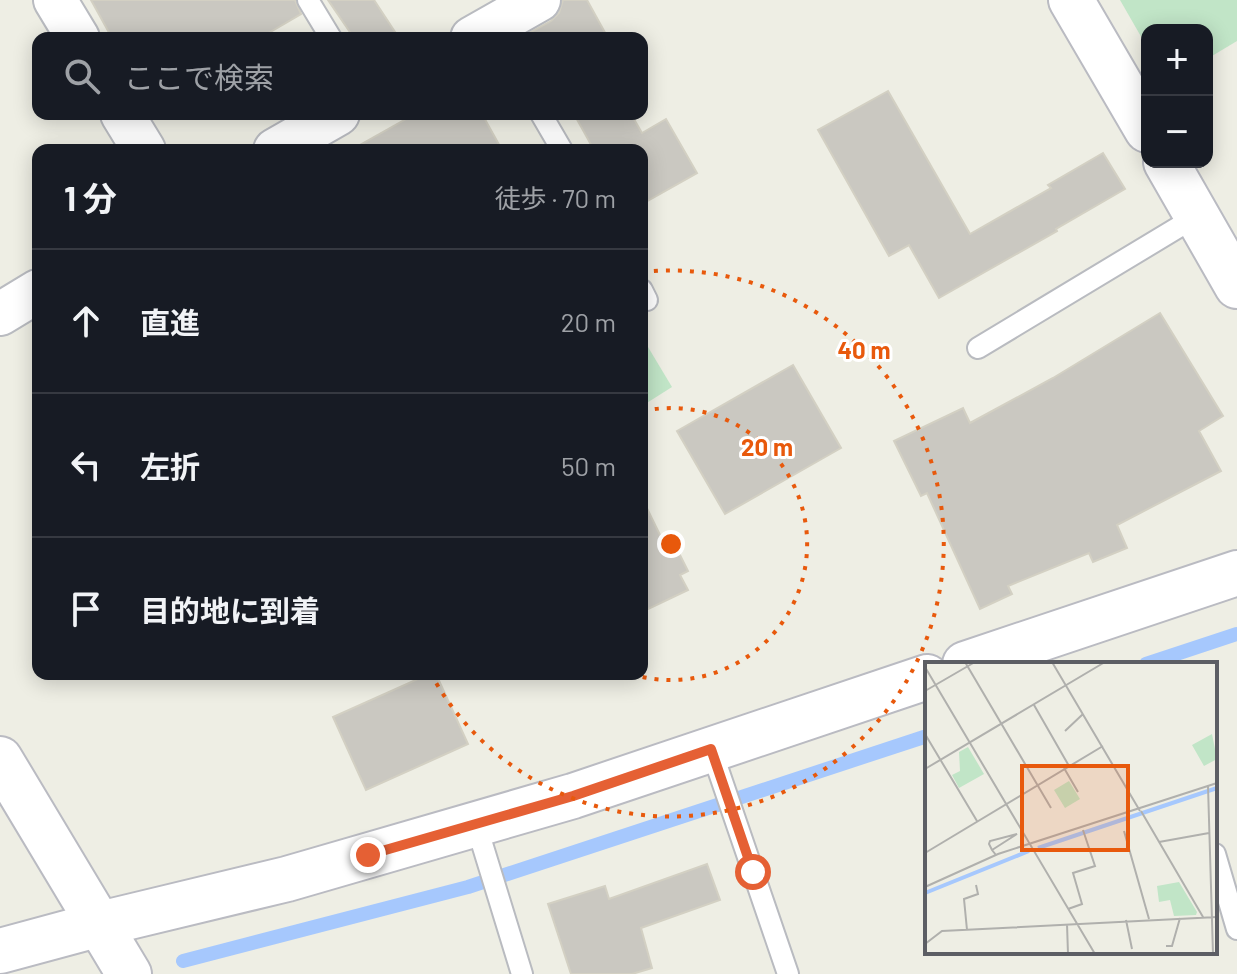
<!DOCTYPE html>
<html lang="ja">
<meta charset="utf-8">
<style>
body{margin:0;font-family:Barlow,"Noto Sans JP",sans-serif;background:#242831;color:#f1f3f6}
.controls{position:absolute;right:24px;top:24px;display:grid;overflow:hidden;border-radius:16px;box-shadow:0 4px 20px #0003}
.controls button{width:72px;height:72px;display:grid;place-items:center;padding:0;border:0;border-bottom:2px solid #363941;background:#171b24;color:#f1f3f6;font:40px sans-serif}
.stop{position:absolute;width:24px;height:24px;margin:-18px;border:6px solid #e56034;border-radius:50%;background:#fff}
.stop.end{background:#e56034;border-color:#fff;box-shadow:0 2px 8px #0008}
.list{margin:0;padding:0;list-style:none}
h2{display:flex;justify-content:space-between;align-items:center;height:104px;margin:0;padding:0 32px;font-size:34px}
h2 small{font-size:26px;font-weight:400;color:#9ea1a6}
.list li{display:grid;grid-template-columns:52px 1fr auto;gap:24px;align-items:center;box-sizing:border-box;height:144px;padding:0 32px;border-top:2px solid #363941}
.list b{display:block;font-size:30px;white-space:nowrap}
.list em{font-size:26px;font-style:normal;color:#9ea1a6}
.icon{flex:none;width:44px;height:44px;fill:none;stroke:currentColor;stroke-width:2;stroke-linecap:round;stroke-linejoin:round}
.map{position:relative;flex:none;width:1237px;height:974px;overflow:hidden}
.search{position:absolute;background:#171b24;box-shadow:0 4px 20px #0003;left:32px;top:32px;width:616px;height:88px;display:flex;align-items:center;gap:20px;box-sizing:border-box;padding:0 28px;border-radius:16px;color:#9ea1a6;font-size:30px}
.panel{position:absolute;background:#171b24;box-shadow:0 4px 20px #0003;left:32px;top:144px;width:616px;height:536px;border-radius:16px}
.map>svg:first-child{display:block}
.green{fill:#c1e5c7}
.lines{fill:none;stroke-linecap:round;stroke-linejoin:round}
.stream{stroke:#a6c8fd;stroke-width:14}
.building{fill:#cac8c1;stroke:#d3d0c3;stroke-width:2}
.lane-casing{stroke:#b9bbc0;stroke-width:24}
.street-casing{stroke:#b9bbc0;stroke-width:46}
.secondary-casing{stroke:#babbc2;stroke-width:48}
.lane{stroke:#fff;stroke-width:20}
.street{stroke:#fff;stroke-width:42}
.secondary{stroke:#fff;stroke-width:44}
.route{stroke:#e56034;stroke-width:10}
.ring{fill:none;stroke:#e8590c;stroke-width:4;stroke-dasharray:4 8}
.inset-river{fill:none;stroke:#a6c8fd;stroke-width:4}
.inset-road{fill:none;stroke:#b0b0ad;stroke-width:2}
.view{fill:#e8590c;fill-opacity:0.15;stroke:#e8590c;stroke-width:4}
.inset-edge{fill:none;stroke:#5c5e64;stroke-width:4}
.centre{fill:#e8590c;stroke:#fff;stroke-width:4}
.ring-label{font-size:24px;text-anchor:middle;font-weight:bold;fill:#e8590c;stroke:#fff;stroke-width:6;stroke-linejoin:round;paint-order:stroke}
</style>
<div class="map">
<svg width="1237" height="974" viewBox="0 0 1237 974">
<rect width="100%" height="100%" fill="#eeeee4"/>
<g class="green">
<polygon points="1120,0 1237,0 1237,41 1207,59 1207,30 1147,30 1147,47"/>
<polygon points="642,337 672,387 642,406"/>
</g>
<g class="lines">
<g class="stream">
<polyline points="1146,664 1237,634"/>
<polyline points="183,961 468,887 927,736"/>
</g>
</g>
<g class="building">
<polygon points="91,0 295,0 301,14 260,38 112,38"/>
<polygon points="328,0 374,0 399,38 354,38"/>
<polygon points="563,0 587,0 608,38 525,38 524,36 551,21 559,13"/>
<polygon points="888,91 970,234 1051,188 1048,185 1103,153 1125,189 1056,229 1057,231 939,298 909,245 889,256 818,130"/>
<polygon points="415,114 482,114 502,150 351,150"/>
<polygon points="574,114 631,114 642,133 666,119 697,173 642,204 642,150 594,150"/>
<polygon points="1160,313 1223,416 1199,431 1221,471 1117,525 1127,548 1093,562 1089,553 1008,586 1012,594 980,609 927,493 921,496 894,441 963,408 970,423 1053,378"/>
<polygon points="793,365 841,448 725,514 677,431"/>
<polygon points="642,498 661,537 669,533 688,571 680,575 688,590 642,612"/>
<polygon points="429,674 436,674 468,744 366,790 333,717"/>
<polygon points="707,864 720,900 641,928 652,968 632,974 571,974 548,904 605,886 609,899"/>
</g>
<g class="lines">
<defs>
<g id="lane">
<polyline points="308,0 331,38"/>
<polyline points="541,114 562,150"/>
<polyline points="642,290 647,300"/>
<polyline points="978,348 1197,216"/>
<polyline points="711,749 788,974"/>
<polyline points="476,824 522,974"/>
<polyline points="1215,854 1237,929"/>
</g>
<g id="street">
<polyline points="55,0 78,38"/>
<polyline points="472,38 539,0"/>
<polyline points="122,114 144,150"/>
<polyline points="275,150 338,114"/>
<polyline points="0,314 38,291"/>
</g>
<g id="secondary">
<polyline points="1071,0 1147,130"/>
<polyline points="1166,162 1237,286"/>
<polyline points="965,664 1237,573"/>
<polyline points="0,759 129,974"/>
<polyline points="0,951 100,924 287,879 573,796 927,677"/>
</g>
</defs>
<use href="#lane" class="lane-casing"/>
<use href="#street" class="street-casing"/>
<use href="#secondary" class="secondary-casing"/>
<use href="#lane" class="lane"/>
<use href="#street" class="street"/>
<use href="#secondary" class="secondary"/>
</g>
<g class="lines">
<polyline class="route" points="368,855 573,796 711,749 753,872"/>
</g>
<g class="ring">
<path d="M643 411A136 136 0 1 1 631 674"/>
<path d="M642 272A273 273 0 1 1 431 674"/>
</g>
<g transform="translate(925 662)">
<rect width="292" height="292" fill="#eeeee4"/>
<path d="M287 72 292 97 279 104 267 83ZM43 85 59 112 34 126 27 113 35 109 34 90ZM144 119 155 137 140 146 129 128ZM254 220 272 250 271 253 249 254 245 238 234 240 232 224Z" fill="#c1e5c7"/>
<path class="inset-river" d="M113 186 292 126M0 231 104 189"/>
<path class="inset-road" d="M40 0 126 146M127 0 215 149M0 5 170 292M0 29 50 0M109 43 144 104M140 69 158 52M0 72 52 159M139 106 153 130M0 107 180 0M283 124 288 292M216 149 278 255M199 169 224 257M234 180 284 171M67 188 92 172 65 179 64 182 67 188 71 193M0 191 178 84M0 225 73 192 292 121M143 247 157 242 148 211 170 204 158 168M201 258 207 287M142 262 143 292M42 268 39 237 53 232 51 223M0 282 17 269 292 255M241 284H247L255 256"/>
<path class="view" d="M97 104H203V188H97Z"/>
<rect width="292" height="292" class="inset-edge"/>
</g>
<circle cx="671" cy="544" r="12" class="centre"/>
<g class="ring-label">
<text x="864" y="359">40 m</text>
<text x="767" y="456">20 m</text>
</g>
</svg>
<div class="controls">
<button>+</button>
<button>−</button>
</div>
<div class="stop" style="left:753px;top:872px"></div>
<div class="stop end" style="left:368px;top:855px"></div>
<div class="search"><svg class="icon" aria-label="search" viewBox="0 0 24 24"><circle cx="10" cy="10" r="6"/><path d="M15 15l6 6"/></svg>ここで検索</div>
<section class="panel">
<h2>1 分<small>徒歩 · 70 m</small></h2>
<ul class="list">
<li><svg class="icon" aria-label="ahead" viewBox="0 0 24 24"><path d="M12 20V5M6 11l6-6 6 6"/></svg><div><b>直進</b></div><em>20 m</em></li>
<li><svg class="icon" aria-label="left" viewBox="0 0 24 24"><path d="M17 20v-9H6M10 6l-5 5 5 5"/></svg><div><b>左折</b></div><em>50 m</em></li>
<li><svg class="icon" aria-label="arrive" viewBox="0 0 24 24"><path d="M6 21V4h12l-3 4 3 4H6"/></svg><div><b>目的地に到着</b></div></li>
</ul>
</section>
</div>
